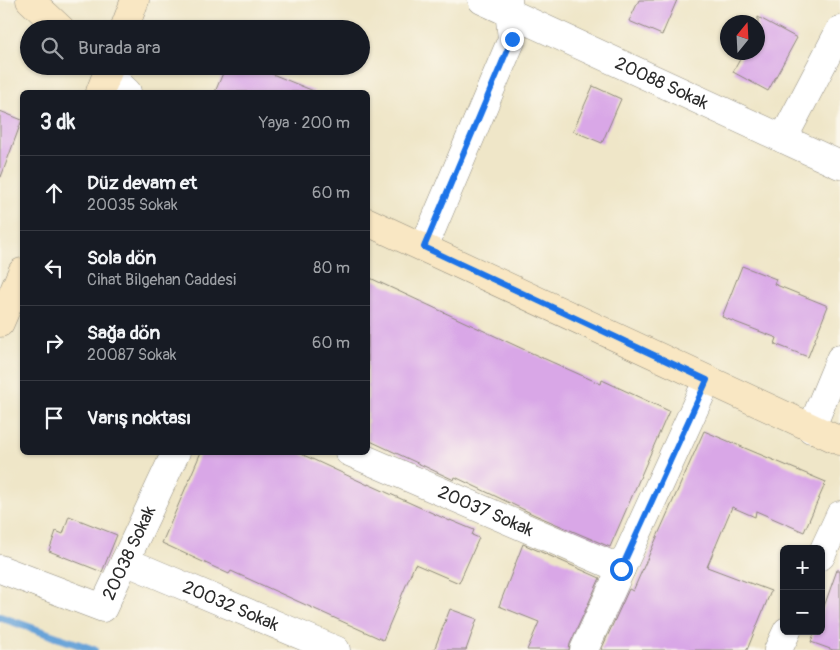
<!DOCTYPE html>
<html lang="tr">
<meta charset="utf-8">
<style>
body{margin:0;font-family:Pangolin,sans-serif;background:#20242c;color:#f1f3f6}
.controls{position:absolute;right:15px;bottom:15px;display:grid;overflow:hidden;border-radius:8px;box-shadow:0 1px 4px #0004}
.controls button{width:45px;height:45px;display:grid;place-items:center;padding:0;border:0;border-bottom:1px solid #363941;background:#171b24;color:#f1f3f6;font:25px sans-serif}
.compass{position:absolute;left:720px;top:15px;width:45px;height:45px;border-radius:50%;background:#171b24;box-shadow:0 1px 4px #0004;rotate:18deg}
.stop{position:absolute;width:15px;height:15px;margin:-11px;border:4px solid #1a73e8;border-radius:50%;background:#fff}
.stop.end{background:#1a73e8;border-color:#fff;box-shadow:0 1px 5px #0008}
.list{margin:0;padding:0;list-style:none}
h2{display:flex;justify-content:space-between;align-items:center;height:65px;margin:0;padding:0 20px;font-size:21px}
h2 small{font-size:16px;font-weight:400;color:#9ea1a6}
.list li{display:grid;grid-template-columns:32px 1fr auto;gap:15px;align-items:center;box-sizing:border-box;height:75px;padding:0 20px;border-top:1px solid #363941}
.list b{display:block;font-size:19px;white-space:nowrap}
.list p{margin:0;font-size:16px;white-space:nowrap;color:#9ea1a6}
.list em{font-size:16px;font-style:normal;color:#9ea1a6}
.icon{flex:none;width:28px;height:28px;fill:none;stroke:currentColor;stroke-width:2;stroke-linecap:round;stroke-linejoin:round}
.map{position:relative;flex:none;width:840px;height:650px;overflow:hidden}
.search{position:absolute;background:#171b24;box-shadow:0 1px 4px #0004;left:20px;top:20px;width:350px;height:55px;display:flex;align-items:center;gap:12px;box-sizing:border-box;padding:0 18px;border-radius:28px;color:#9ea1a6;font-size:19px}
.panel{position:absolute;background:#171b24;box-shadow:0 1px 4px #0004;left:20px;top:90px;width:350px;height:365px;border-radius:8px}
.map>svg:first-child{display:block}
.lines{fill:none;stroke-linecap:round;stroke-linejoin:round}
.stream{stroke:#67a3d8;stroke-width:8}
.building{fill:#d9a7e7}
.street-casing{stroke:#8d887a;stroke-width:29}
.secondary-casing{stroke:#8d887a;stroke-width:29}
.street{stroke:#fff;stroke-width:28}
.secondary{stroke:#f9e7c3;stroke-width:28}
.route{stroke:#1a73e8;stroke-width:6}
.labels{text-anchor:middle;dominant-baseline:central;stroke-width:4;stroke-linejoin:round;paint-order:stroke}
.street-label{font-size:18px;fill:#2b2b2b;stroke:#fbf7ec}
</style>
<div class="map">
<svg width="840" height="650" viewBox="0 0 840 650">
<rect width="100%" height="100%" fill="#fbf7ec"/>
<filter id="ink" filterUnits="userSpaceOnUse"><feTurbulence type="fractalNoise" baseFrequency=".02" numOctaves="2"/><feDisplacementMap in="SourceGraphic" scale="10" xChannelSelector="R" yChannelSelector="G"/><feConvolveMatrix kernelMatrix="1 2 1 2 8 2 1 2 1" color-interpolation-filters="sRGB"/></filter>
<filter id="wash" filterUnits="userSpaceOnUse"><feTurbulence type="fractalNoise" baseFrequency=".0096" numOctaves="4" result="noise"/><feDisplacementMap in="SourceGraphic" scale="20" xChannelSelector="R" yChannelSelector="G"/><feGaussianBlur stdDeviation="1.12" result="paint"/><feColorMatrix in="noise" values="0 0 0 0 0 0 0 0 0 0 0 0 0 0 0 0 0 1.4 0 .05"/><feComposite in="paint" operator="in"/></filter>
<g filter="url(#wash)">
<rect width="100%" height="100%" fill="#efe6c8"/>
<g class="lines">
<polyline class="stream" points="0,617 94,650"/>
</g>
<g id="blocks">
<g class="building">
<polygon points="639,0 677,0 662,35 629,21"/>
<polygon points="758,17 797,38 768,91 733,72 744,52 758,52"/>
<polygon points="226,66 273,66 270,73 316,92 215,92"/>
<polygon points="593,86 621,99 602,143 573,131"/>
<polygon points="0,111 22,120 1,177 0,177"/>
<polygon points="742,266 776,279 774,284 828,306 808,357 775,344 777,338 722,317"/>
<polygon points="368,277 525,350 601,384 602,380 669,411 610,547 535,515 455,477 454,480 368,440"/>
<polygon points="704,431 826,482 804,532 756,511 755,517 732,507 707,567 771,591 747,650 601,650 629,589 633,591"/>
<polygon points="201,452 297,452 368,485 368,484 450,521 450,520 474,530 472,535 479,538 459,583 415,564 383,640 231,571 229,574 162,543"/>
<polygon points="69,516 117,535 102,572 49,551 56,531 63,534"/>
<polygon points="523,544 600,578 570,644 569,650 527,650 539,622 499,606"/>
<polygon points="837,570 840,570 840,650 833,650 811,642 815,631 821,631 821,615"/>
<polygon points="450,609 477,619 466,650 434,650"/>
</g>
</g>
</g>
<g filter="url(#ink)">
<use href="#blocks" fill-opacity="0" stroke="#8d887a" stroke-width="1"/>
<g class="lines">
<defs>
<g id="street">
<path id="s1" d="M482 0 840 165"/>
<polyline points="108,74 127,92"/>
<polyline points="783,139 840,30"/>
<polyline points="424,247 512,39 508,0"/>
<polyline points="811,429 840,359"/>
<path id="s2" d="M349 452 621 569"/>
<polyline points="821,556 840,515"/>
<path id="s3" d="M125 561 336 650"/>
<path id="s4" d="M0 569 103 608 176 452"/>
<polyline points="584,650 707,381"/>
<polyline points="778,650 787,631"/>
</g>
<g id="secondary">
<polyline points="30,0 61,29"/>
<polyline points="124,29 135,0"/>
<polyline points="100,92 110,66"/>
<polyline points="368,222 840,441"/>
<polyline points="0,323 22,272"/>
</g>
</defs>
<use href="#street" class="street-casing"/>
<use href="#secondary" class="secondary-casing"/>
<use href="#street" class="street"/>
<use href="#secondary" class="secondary"/>
</g>
</g>
<g class="lines" filter="url(#ink)">
<polyline class="route" points="512,39 424,247 707,380 621,569"/>
</g>
<g class="labels">
<g class="street-label">
<text stroke="none"><textPath href="#s1" startOffset="198">20088 Sokak</textPath></text>
<text stroke="none"><textPath href="#s2" startOffset="149">20037 Sokak</textPath></text>
<text stroke="none"><textPath href="#s4" startOffset="171">20038 Sokak</textPath></text>
<text stroke="none"><textPath href="#s3" startOffset="115">20032 Sokak</textPath></text>
</g>
</g>
</svg>
<div class="controls">
<button>+</button>
<button>−</button>
</div>
<svg class="compass" viewBox="-18 -18 36 36"><path d="M0-13l5 13h-10z" fill="#e53935"/><path d="M0 13l5-13h-10z" fill="#9ea1a6"/></svg>
<div class="stop" style="left:621px;top:569px"></div>
<div class="stop end" style="left:512px;top:39px"></div>
<div class="search"><svg class="icon" aria-label="search" viewBox="0 0 24 24"><circle cx="10" cy="10" r="6"/><path d="M15 15l6 6"/></svg>Burada ara</div>
<section class="panel">
<h2>3 dk<small>Yaya · 200 m</small></h2>
<ul class="list">
<li><svg class="icon" aria-label="ahead" viewBox="0 0 24 24"><path d="M12 20V5M6 11l6-6 6 6"/></svg><div><b>Düz devam et</b><p>20035 Sokak</p></div><em>60 m</em></li>
<li><svg class="icon" aria-label="left" viewBox="0 0 24 24"><path d="M17 20v-9H6M10 6l-5 5 5 5"/></svg><div><b>Sola dön</b><p>Cihat Bilgehan Caddesi</p></div><em>80 m</em></li>
<li><svg class="icon" aria-label="right" viewBox="0 0 24 24"><path d="M7 20v-9h11M14 6l5 5-5 5"/></svg><div><b>Sağa dön</b><p>20087 Sokak</p></div><em>60 m</em></li>
<li><svg class="icon" aria-label="arrive" viewBox="0 0 24 24"><path d="M6 21V4h12l-3 4 3 4H6"/></svg><div><b>Varış noktası</b></div></li>
</ul>
</section>
</div>
